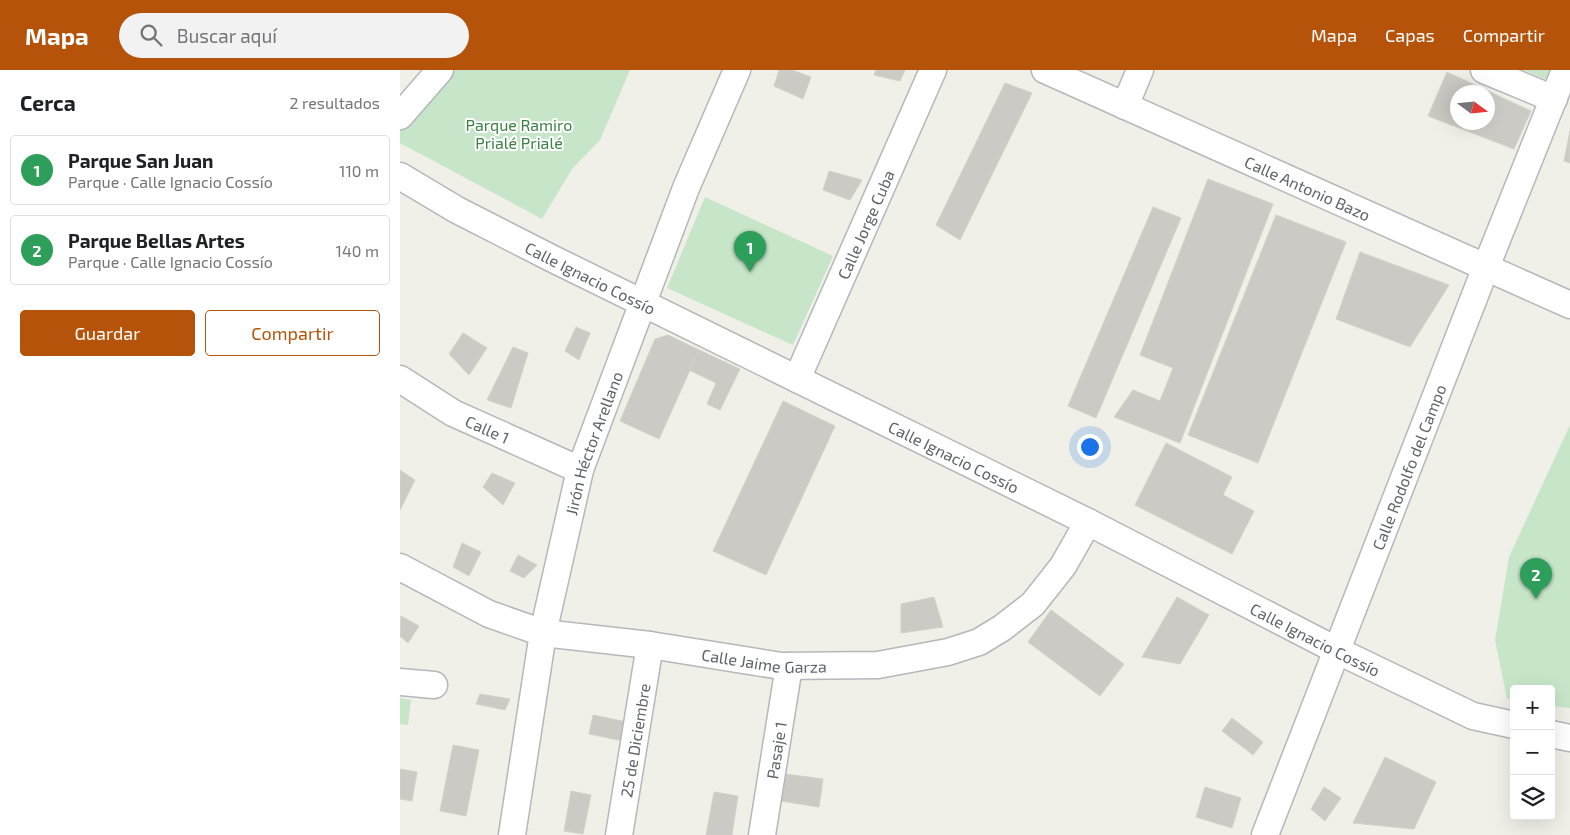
<!DOCTYPE html>
<html lang="es">
<meta charset="utf-8">
<style>
body{margin:0;font-family:"Exo 2",sans-serif;background:#f2f2f2;color:#202124}
.controls{position:absolute;right:15px;bottom:15px;display:grid;overflow:hidden;border-radius:5px;box-shadow:0 5px 20px #0002}
.controls button{width:45px;height:45px;display:grid;place-items:center;padding:0;border:0;border-bottom:1px solid #e0e0e0;background:#fff;color:#202124;font:25px sans-serif}
.compass{position:absolute;left:1050px;top:15px;width:45px;height:45px;border-radius:50%;background:#fff;box-shadow:0 5px 20px #0002;rotate:105deg}
.you{position:absolute;left:689px;top:376px;width:18px;height:18px;margin:-12px;border:4px solid #fff;border-radius:50%;background:#1a73e8;box-shadow:0 0 0 8px #1a73e833}
.badge{display:grid;place-items:center;width:32px;height:32px;border-radius:50%;background:#b45309;color:#fff;font-size:16px;font-weight:700}
.pin{position:absolute;translate:-50% -41px;filter:drop-shadow(0 1px 2px #0008)}
.pin::after{content:'';position:absolute;top:26px;width:18px;height:15px;background:inherit;clip-path:polygon(0 0,100% 0,50% 100%)}
.list{margin:0;padding:0;list-style:none}
h2{display:flex;justify-content:space-between;align-items:center;height:65px;margin:0;padding:0 20px;font-size:21px}
h2 small{font-size:16px;font-weight:400;color:#757577}
.list li{display:grid;grid-template-columns:32px 1fr auto;gap:15px;align-items:center;box-sizing:border-box;height:70px;margin:0 10px 10px;padding:0 10px;border:1px solid #e0e0e0;border-radius:5px}
.list b{display:block;font-size:19px;white-space:nowrap}
.list p{margin:0;font-size:16px;white-space:nowrap;color:#757577}
.list em{font-size:16px;font-style:normal;color:#757577}
.actions{display:flex;gap:10px;padding:15px 20px}
.actions a{flex:1;padding:11px 0;border:1px solid #b45309;border-radius:5px;text-align:center;font-size:18px;color:#b45309}
.actions .main{background:#b45309;color:#fff}
.icon{flex:none;width:28px;height:28px;fill:none;stroke:currentColor;stroke-width:2;stroke-linecap:round;stroke-linejoin:round}
.map{position:relative;flex:none;width:1170px;height:765px;overflow:hidden}
header{display:flex;align-items:center;gap:30px;box-sizing:border-box;height:70px;padding:0 25px;background:#b45309;color:#fff}
header strong{font-size:24px}
nav{display:flex;gap:28px;margin-inline-start:auto;font-size:18px}
.search{width:350px;height:45px;background:#f2f2f2;display:flex;align-items:center;gap:12px;box-sizing:border-box;padding:0 18px;border-radius:28px;color:#757577;font-size:19px}
main{display:flex}
aside{flex:1;background:#fff}
.map>svg:first-child{display:block}
.green{fill:#c7e6c9}
.building{fill:#cccac4;stroke:#d5d1c7;fill-rule:evenodd}
.lines{fill:none;stroke-linecap:round;stroke-linejoin:round}
.minor-casing{stroke:#b5b7bb;stroke-width:29}
.minor{stroke:#fff;stroke-width:26}
.labels{text-anchor:middle;dominant-baseline:central;stroke-width:4;stroke-linejoin:round;paint-order:stroke}
.park-label{font-size:16px;fill:#3b8243;stroke:#fff}
.street-label{font-size:16px;fill:#5f6267;stroke:#fff}
</style>
<header>
<strong>Mapa</strong>
<div class="search"><svg class="icon" aria-label="search" viewBox="0 0 24 24"><circle cx="10" cy="10" r="6"/><path d="M15 15l6 6"/></svg>Buscar aquí</div>
<nav><a>Mapa</a><a>Capas</a><a>Compartir</a></nav>
</header>
<main>
<aside>
<h2>Cerca<small>2 resultados</small></h2>
<ul class="list">
<li><span class="badge" style="background:#2e9e5b">1</span><div><b>Parque San Juan</b><p>Parque · Calle Ignacio Cossío</p></div><em>110 m</em></li>
<li><span class="badge" style="background:#2e9e5b">2</span><div><b>Parque Bellas Artes</b><p>Parque · Calle Ignacio Cossío</p></div><em>140 m</em></li>
</ul>
<div class="actions"><a class="main">Guardar</a><a>Compartir</a></div>
</aside>
<div class="map">
<svg width="1170" height="765" viewBox="0 0 1170 765">
<rect width="100%" height="100%" fill="#f0efe8"/>
<g class="green">
<polygon points="46,0 230,0 200,70 172,99 142,149 0,73 0,53"/>
<polygon points="1123,0 1152,0 1148,10"/>
<polygon points="305,127 433,186 393,275 267,218"/>
<polygon points="1170,355 1170,638 1151,636 1151,619 1114,619 1114,630 1107,629 1095,570 1109,487"/>
<polygon points="0,628 11,630 8,655 0,654"/>
</g>
<g class="building">
<polygon points="379,0 392,0 411,7 403,29 374,16"/>
<polygon points="476,0 505,0 500,11 474,5"/>
<path d="M1047 2 1131 41 1114 79 1028 46ZM1058 22H1088V52H1058Z"/>
<polygon points="605,13 632,23 560,170 536,155"/>
<polygon points="1170,61 1170,93 1164,91"/>
<polygon points="429,101 462,110 450,130 423,120"/>
<polygon points="808,109 873,134 780,373 714,347 733,320 760,331 773,298 740,285"/>
<polygon points="753,137 781,148 696,348 668,336"/>
<polygon points="876,145 946,172 858,393 788,365"/>
<polygon points="960,182 1049,215 1010,277 936,249"/>
<polygon points="176,257 190,263 179,290 165,281"/>
<polygon points="63,263 87,278 69,305 49,284"/>
<polygon points="268,265 299,280 259,369 220,351 255,269"/>
<polygon points="113,277 128,283 111,338 87,330"/>
<polygon points="299,280 340,299 320,340 307,334 316,313 289,300"/>
<polygon points="383,331 435,356 366,505 313,481"/>
<polygon points="766,373 832,407 823,425 854,441 832,484 735,435"/>
<polygon points="0,400 15,410 0,440"/>
<polygon points="92,403 115,413 103,435 83,417"/>
<polygon points="62,473 81,482 69,506 53,497"/>
<polygon points="118,485 137,495 124,508 110,501"/>
<polygon points="534,527 543,557 501,563 501,534"/>
<polygon points="777,527 809,545 780,594 742,587"/>
<polygon points="651,540 724,594 700,626 628,572"/>
<polygon points="1,546 19,556 8,573 0,566"/>
<polygon points="80,624 110,629 105,640 76,634"/>
<polygon points="193,645 232,653 228,672 189,664"/>
<polygon points="832,648 863,672 853,685 822,661"/>
<polygon points="53,675 79,680 66,746 40,741"/>
<polygon points="985,687 1036,712 1014,759 953,753"/>
<polygon points="0,699 17,702 12,731 0,729"/>
<polygon points="385,704 423,709 419,737 381,731"/>
<polygon points="805,717 841,728 832,758 796,747"/>
<polygon points="924,717 941,728 925,751 911,739"/>
<polygon points="171,721 191,725 183,764 164,761"/>
<polygon points="314,722 338,726 332,765 306,765"/>
</g>
<g class="lines">
<defs>
<g id="minor">
<path id="s1" d="M645 0 1170 235"/>
<polyline points="1084,0 1154,29"/>
<polyline points="725,36 740,0"/>
<polyline points="0,46 40,0"/>
<path id="s2" d="M0 106 57 140 151 188 688 452 936 580 1073 646 1114 655"/>
<path id="s3" d="M0 309 53 343 180 400"/>
<path id="s4" d="M397 309 533 0"/>
<path id="s5" d="M0 497 89 544 143 563 250 575 381 596 478 595 548 582 579 572 602 558 633 534 663 496 688 452"/>
<polyline points="0,612 34,615"/>
<polyline points="1151,664 1170,668"/>
<path id="s6" d="M112 765 143 563 180 400 286 118 337 0"/>
<path id="s7" d="M219 765 250 575"/>
<path id="s8" d="M362 765 389 596"/>
<path id="s9" d="M865 765 1086 197 1165 0"/>
</g>
</defs>
<use href="#minor" class="minor-casing"/>
<use href="#minor" class="minor"/>
</g>
<g class="labels">
<g class="park-label">
<text x="119" y="54">Parque Ramiro<tspan x="119" dy="18">Prialé Prialé</tspan></text>
</g>
<g class="street-label">
<text stroke="none"><textPath href="#s1" startOffset="288">Calle Antonio Bazo</textPath></text>
<text stroke="none"><textPath href="#s4" startOffset="169">Calle Jorge Cuba</textPath></text>
<text stroke="none"><textPath href="#s2" startOffset="216">Calle Ignacio Cossío</textPath></text>
<text stroke="none"><textPath href="#s3" startOffset="101">Calle 1</textPath></text>
<text stroke="none"><textPath href="#s6" startOffset="401">Jirón Héctor Arellano</textPath></text>
<text stroke="none"><textPath href="#s2" startOffset="621">Calle Ignacio Cossío</textPath></text>
<text stroke="none"><textPath href="#s9" startOffset="395">Calle Rodolfo del Campo</textPath></text>
<text stroke="none"><textPath href="#s2" startOffset="1026">Calle Ignacio Cossío</textPath></text>
<text stroke="none"><textPath href="#s5" startOffset="381">Calle Jaime Garza</textPath></text>
<text stroke="none"><textPath href="#s7" startOffset="96">25 de Diciembre</textPath></text>
<text stroke="none"><textPath href="#s8" startOffset="86">Pasaje 1</textPath></text>
</g>
</g>
</svg>
<div class="controls">
<button>+</button>
<button>−</button>
<button><svg class="icon" aria-label="layers" viewBox="0 0 24 24"><path d="M12 4l9 5-9 5-9-5zM3 14l9 5 9-5"/></svg></button>
</div>
<svg class="compass" viewBox="-18 -18 36 36"><path d="M0-13l5 13h-10z" fill="#e53935"/><path d="M0 13l5-13h-10z" fill="#757577"/></svg>
<div class="you"></div>
<div class="pin badge" style="left:350px;top:202px;background:#2e9e5b">1</div>
<div class="pin badge" style="left:1136px;top:529px;background:#2e9e5b">2</div>
</div>
</main>
